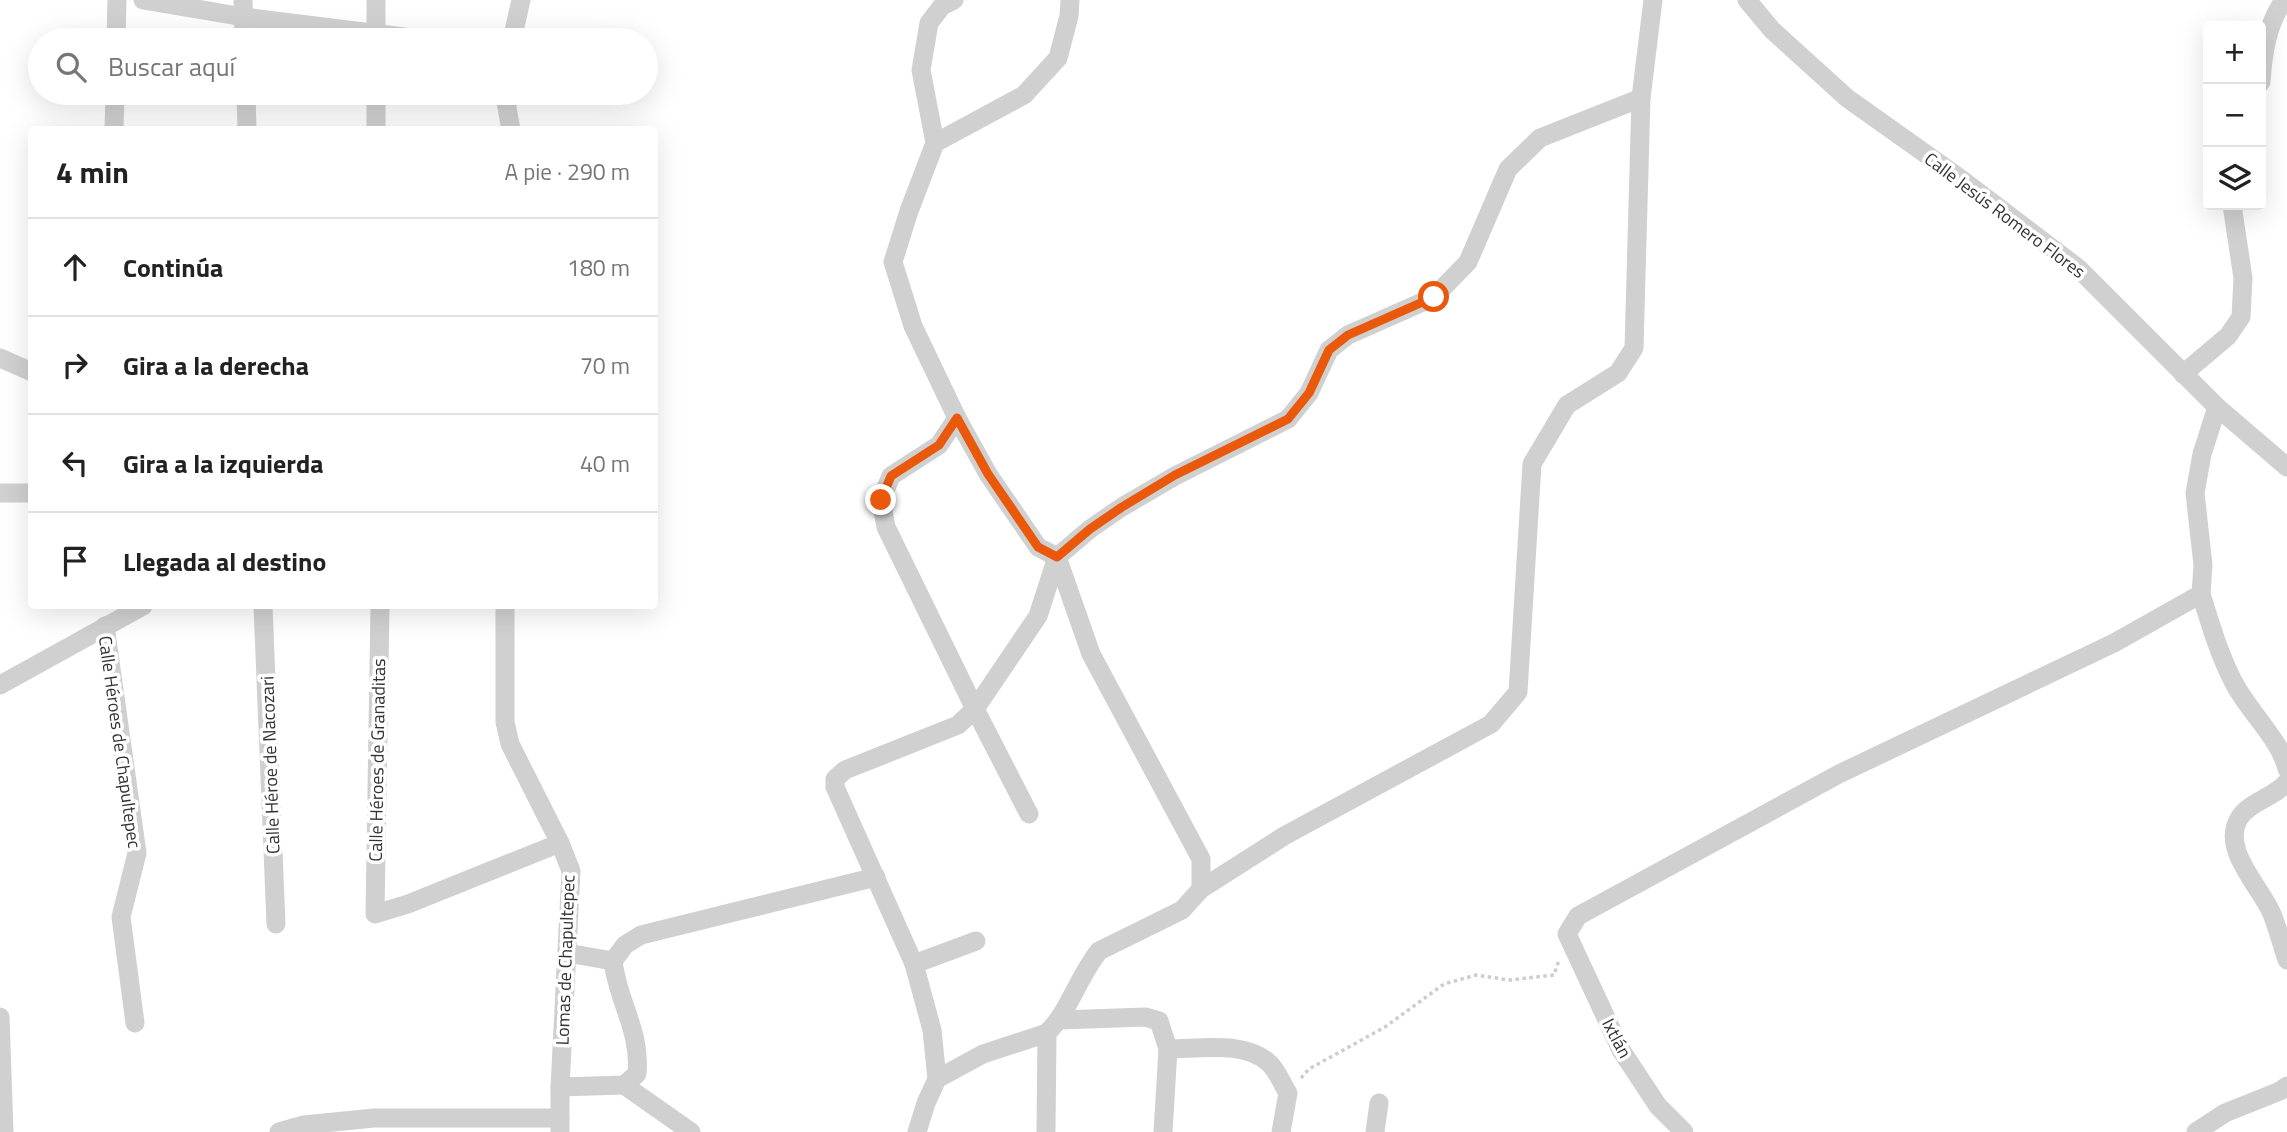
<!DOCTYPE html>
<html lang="es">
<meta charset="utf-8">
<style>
body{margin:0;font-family:"Titillium Web",sans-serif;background:#f6f6f6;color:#222}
.controls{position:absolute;right:21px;top:21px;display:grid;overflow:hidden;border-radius:7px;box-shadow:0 7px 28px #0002}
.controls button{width:63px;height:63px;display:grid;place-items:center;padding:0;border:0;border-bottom:2px solid #e0e0e0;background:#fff;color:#222;font:35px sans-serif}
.stop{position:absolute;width:21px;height:21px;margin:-16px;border:5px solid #ea580c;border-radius:50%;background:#fff}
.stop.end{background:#ea580c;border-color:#fff;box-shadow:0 2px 7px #0008}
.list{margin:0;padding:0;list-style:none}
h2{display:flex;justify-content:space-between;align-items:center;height:91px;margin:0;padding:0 28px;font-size:30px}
h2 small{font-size:23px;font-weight:400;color:#767676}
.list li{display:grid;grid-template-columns:46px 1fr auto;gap:21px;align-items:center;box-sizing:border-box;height:98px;padding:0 28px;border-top:2px solid #e0e0e0}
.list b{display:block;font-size:26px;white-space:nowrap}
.list em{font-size:23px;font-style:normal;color:#767676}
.icon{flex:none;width:38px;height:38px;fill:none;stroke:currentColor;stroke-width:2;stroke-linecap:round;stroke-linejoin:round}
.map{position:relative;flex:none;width:2287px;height:1132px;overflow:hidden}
.search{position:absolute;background:#fff;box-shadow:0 7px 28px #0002;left:28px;top:28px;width:630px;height:77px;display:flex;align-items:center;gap:18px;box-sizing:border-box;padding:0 24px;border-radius:38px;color:#767676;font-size:26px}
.panel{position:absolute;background:#fff;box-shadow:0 7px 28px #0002;left:28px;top:126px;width:630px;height:483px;border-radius:7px}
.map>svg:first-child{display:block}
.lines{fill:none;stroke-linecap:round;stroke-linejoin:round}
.path{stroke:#cdcdcd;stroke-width:3.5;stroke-dasharray:3.5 3.5;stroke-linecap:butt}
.street{stroke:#d0d0d0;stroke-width:19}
.route{stroke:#ea580c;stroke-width:9}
.labels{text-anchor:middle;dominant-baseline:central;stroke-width:7;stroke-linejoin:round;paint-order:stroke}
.street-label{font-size:18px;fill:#333;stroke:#fff}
</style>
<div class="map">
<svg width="2287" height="1132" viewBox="0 0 2287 1132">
<rect width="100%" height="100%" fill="#fff"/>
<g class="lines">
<polyline class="path" points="1301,1078 1309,1069 1385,1027 1444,984 1476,975 1509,980 1554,975 1559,960"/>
<g class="street">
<polyline points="143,0 244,17 428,40"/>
<polyline points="243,0 244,40"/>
<polyline points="376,0 376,40"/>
<path d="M954 0 942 6 929 23 921 70 935 143 909 211 893 262 913 326 957 418 988 474 1038 547 1057 557 1091 654 1201 859V889L1182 910 1099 951C1078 977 1070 1010 1047 1033L1046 1132"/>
<polyline points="1747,0 1772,30 1847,98 1961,179 2078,268 2217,407 2287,467"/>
<polyline points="116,40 117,0"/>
<polyline points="512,40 521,0"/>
<path d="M2261 82C2263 52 2267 25 2284 0"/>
<polyline points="246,93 247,130"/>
<polyline points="376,93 376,130"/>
<polyline points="507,93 506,102 511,130"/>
<polyline points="114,130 115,93"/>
<polyline points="935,143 1024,95 1058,58 1069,16 1070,0"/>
<polyline points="0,358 32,372"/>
<polyline points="2183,374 2228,336 2241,317 2243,278 2232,205"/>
<polyline points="957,418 939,445 891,476 881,500 886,527 975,709 1029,814"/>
<polyline points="0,493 32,493"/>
<path d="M2201 594C2210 623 2219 654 2233 681 2247 710 2281 740 2287 769"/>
<polyline points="263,606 276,924"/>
<polyline points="380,606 375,914 408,904 560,843"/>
<polyline points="505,606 505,722 510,744 560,843 571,871 560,1087 560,1132"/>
<polyline points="105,626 137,853 121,917 135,1023"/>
<polyline points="0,685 143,606"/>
<path d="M2287 782C2275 797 2249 802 2240 817 2219 848 2261 887 2272 914 2278 929 2282 945 2287 960"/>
<polyline points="1201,889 1284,836 1491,724 1518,692 1532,464 1567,405 1618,373 1634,348 1641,98 1653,0"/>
<polyline points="567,953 613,961"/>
<polyline points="914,964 976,941"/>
<polyline points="0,1017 4,1132"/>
<path d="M1060 1020 1145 1017 1159 1021 1168 1049C1199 1049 1246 1040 1270 1064 1278 1072 1282 1084 1288 1093L1281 1132"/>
<polyline points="937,1079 932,1030 914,964 835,787 835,779 845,770 958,725 975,709 1038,616 1057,557 1090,529 1122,507 1175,476 1288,419 1309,393 1329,350 1348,335 1434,297 1468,262 1508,169 1540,138 1641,98"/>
<polyline points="624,1085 691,1132"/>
<path d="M560 1087 624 1085 637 1074C641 1030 618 1003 613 961L625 945 641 935 876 877"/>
<polyline points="279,1132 304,1125 374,1118 560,1118"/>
<polyline points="917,1132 926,1103 937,1079 983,1054 1047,1033"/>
<polyline points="1163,1132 1168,1049"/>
<polyline points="1375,1132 1379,1103"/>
<polyline points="1684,1132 1658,1106 1621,1050 1567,934 1578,916 1839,774 2114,643 2201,594 2203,565 2195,493 2202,454 2217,407"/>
<polyline points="2196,1132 2225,1113 2280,1091 2287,1086"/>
</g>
</g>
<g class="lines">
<polyline class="route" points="881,500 891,476 939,445 957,418 988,474 1038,547 1057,557 1090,529 1122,507 1175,475 1288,419 1309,393 1329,350 1348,335 1434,297"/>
</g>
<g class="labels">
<g class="street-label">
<text transform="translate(2005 215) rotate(37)">Calle Jesús Romero Flores</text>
<text transform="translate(120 742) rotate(82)">Calle Héroes de Chapultepec</text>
<text transform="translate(377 760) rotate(-89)">Calle Héroes de Granaditas</text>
<text transform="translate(270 765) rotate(-92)">Calle Héroe de Nacozari</text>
<text transform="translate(565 960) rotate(-88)">Lomas de Chapultepec</text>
<text transform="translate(1617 1038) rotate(62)">Ixtlán</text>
</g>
</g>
</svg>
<div class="controls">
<button>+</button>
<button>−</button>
<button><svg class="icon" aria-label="layers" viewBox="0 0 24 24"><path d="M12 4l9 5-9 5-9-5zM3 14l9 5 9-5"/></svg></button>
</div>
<div class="stop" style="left:1434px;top:297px"></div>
<div class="stop end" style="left:881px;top:500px"></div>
<div class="search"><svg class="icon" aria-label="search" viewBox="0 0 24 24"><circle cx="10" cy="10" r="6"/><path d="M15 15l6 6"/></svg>Buscar aquí</div>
<section class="panel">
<h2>4 min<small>A pie · 290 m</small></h2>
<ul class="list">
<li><svg class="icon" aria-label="ahead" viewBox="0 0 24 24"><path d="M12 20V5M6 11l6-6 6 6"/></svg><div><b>Continúa</b></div><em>180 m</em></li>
<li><svg class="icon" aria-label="right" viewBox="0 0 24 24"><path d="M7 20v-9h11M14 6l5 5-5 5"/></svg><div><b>Gira a la derecha</b></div><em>70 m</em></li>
<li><svg class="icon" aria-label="left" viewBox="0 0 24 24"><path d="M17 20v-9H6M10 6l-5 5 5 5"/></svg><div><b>Gira a la izquierda</b></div><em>40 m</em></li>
<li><svg class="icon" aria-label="arrive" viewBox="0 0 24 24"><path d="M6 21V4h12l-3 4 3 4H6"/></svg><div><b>Llegada al destino</b></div></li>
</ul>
</section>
</div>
